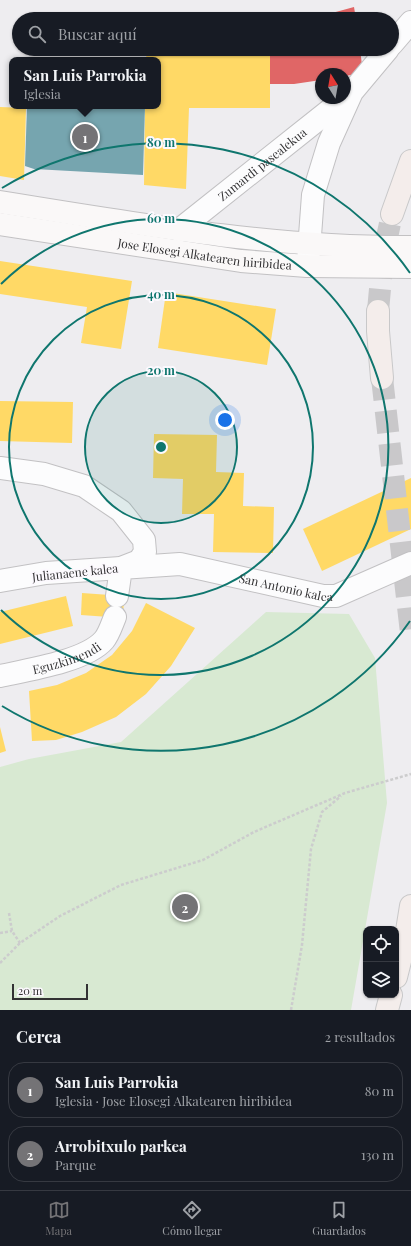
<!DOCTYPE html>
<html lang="es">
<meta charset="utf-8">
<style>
body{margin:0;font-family:"Playfair Display",serif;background:#242831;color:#f1f3f6}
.controls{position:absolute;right:12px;bottom:12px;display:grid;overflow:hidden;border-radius:8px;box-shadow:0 1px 3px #0004}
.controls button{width:36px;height:36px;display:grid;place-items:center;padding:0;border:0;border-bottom:1px solid #363941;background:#171b24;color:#f1f3f6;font:20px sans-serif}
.compass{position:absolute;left:315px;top:68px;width:36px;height:36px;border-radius:50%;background:#171b24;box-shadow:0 1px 3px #0004;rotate:349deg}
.scale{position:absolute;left:12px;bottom:10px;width:76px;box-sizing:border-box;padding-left:4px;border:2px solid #333234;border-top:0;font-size:11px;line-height:14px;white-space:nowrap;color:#333234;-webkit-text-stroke:3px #fcf9fe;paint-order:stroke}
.you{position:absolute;left:225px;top:420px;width:14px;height:14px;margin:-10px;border:3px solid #fff;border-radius:50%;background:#1a73e8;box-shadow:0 0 0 6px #1a73e833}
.badge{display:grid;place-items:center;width:26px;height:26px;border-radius:50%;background:#747376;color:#fff;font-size:13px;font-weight:700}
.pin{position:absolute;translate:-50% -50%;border:2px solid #fff;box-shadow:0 1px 4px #0006}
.popup{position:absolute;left:9px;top:57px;width:152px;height:52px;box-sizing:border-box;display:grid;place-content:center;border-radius:8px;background:#171b24;filter:drop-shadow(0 1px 3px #0005);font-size:13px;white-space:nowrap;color:#9ea1a6}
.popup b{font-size:15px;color:#f1f3f6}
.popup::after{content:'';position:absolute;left:50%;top:100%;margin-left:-8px;border:8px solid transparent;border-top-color:#171b24}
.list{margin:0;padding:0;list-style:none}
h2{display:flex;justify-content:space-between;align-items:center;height:52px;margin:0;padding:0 16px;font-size:17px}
h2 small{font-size:13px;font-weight:400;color:#9ea1a6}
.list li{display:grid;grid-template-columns:26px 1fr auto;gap:12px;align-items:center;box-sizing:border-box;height:56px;margin:0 8px 8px;padding:0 8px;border:1px solid #363941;border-radius:16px}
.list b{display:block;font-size:15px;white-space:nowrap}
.list p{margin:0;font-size:13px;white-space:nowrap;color:#9ea1a6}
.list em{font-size:13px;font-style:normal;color:#9ea1a6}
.icon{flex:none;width:22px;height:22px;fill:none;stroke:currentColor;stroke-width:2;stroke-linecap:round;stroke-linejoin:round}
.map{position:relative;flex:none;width:411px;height:1010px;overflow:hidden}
.search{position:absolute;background:#171b24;box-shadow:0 1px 3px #0004;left:12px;right:12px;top:12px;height:44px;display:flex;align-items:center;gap:10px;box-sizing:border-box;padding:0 14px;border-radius:22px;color:#9ea1a6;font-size:15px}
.sheet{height:180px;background:#171b24}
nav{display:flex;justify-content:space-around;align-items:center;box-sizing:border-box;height:56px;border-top:1px solid #363941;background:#171b24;font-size:11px;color:#9ea1a6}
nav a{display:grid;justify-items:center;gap:2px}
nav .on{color:#747376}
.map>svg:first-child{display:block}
.green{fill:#d8e9d2}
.homes{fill:#ffd966}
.shops{fill:#e06666}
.public{fill:#76a5af}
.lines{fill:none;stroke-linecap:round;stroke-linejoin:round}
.highway-tunnel{stroke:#c9c8ca;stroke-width:22;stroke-dasharray:22 11;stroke-linecap:butt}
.street-casing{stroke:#c2c1c3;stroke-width:24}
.secondary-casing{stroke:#c2c1c3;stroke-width:24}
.highway-casing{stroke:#c8c8c9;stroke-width:24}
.path{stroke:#cccccd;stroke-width:2.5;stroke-dasharray:3 2;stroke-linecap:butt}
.street{stroke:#fcfcfd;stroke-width:22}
.secondary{stroke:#faf8f8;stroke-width:22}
.highway{stroke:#f4edeb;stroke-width:22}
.ring{fill:none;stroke:#0f766e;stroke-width:2}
.labels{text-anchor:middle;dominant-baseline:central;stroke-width:4;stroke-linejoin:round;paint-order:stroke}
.street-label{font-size:12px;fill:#333234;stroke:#fcf9fe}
.centre{fill:#0f766e;stroke:#fcf9fe;stroke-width:2}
.ring-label{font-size:12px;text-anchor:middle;font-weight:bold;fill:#0f766e;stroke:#fcf9fe;stroke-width:4;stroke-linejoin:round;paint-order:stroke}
</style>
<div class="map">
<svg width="411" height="1010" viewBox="0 0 411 1010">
<rect width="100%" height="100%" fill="#eeedf0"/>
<polygon class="green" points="266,612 349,614 375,658 387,803 351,1010 0,1010 0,767 29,759 121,742"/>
<g class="homes">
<polygon points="147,49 270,49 270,108 189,108 186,189 144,185 145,106 158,106 158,60 146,60"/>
<polygon points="0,107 26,108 24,180 0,176"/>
<polygon points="0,261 132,281 121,349 81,343 87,307 0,294"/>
<polygon points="166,292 276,309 267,365 158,348"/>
<polygon points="0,401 73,402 72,443 0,441"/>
<polygon points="154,434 217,435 216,472 244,473 243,506 274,507 273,553 213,552 214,514 182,514 183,479 153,478"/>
<polygon points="411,478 411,529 322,571 303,529"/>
<polygon points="82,593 124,596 123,618 81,615"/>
<polygon points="66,596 73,626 0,644 0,612"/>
<polygon points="146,603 195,628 171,666 146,694 116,717 82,732 56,740 32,741 29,691 57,685 86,673 112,655 132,631"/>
<polygon points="0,727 6,751 0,753"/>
</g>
<g class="shops">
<polygon points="354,7 356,19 272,19 272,17 332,13"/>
<polygon points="270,49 360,49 363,73 345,76 345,74 321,74 321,80 294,84 270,84"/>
</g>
<polygon class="public" points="27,106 145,106 143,175 34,169 25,166"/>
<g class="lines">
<g class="highway-tunnel">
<polyline points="378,311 383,256 392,214"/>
<polyline points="382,378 411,633"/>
</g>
<defs>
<g id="street">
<polyline points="392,44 411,22"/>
<path id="s1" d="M179 230 345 98"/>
<polyline points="308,263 313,195 329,143 352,92 388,49"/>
<polyline points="0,468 44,474 84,486 121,511 144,540 145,552 139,561 121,568 46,573 0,581"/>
<path id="s2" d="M117 596 121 568 180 564 323 596H336L411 563"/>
<path id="s3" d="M0 676C28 670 86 661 104 640 109 634 112 624 115 617"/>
</g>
<g id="secondary">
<path d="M0 202C137 224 272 248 411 247"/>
<path id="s4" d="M0 224 241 261 307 266 411 267"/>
</g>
<g id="highway">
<polyline points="392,214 411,161"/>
<polyline points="378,311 378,331 382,378"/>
<polyline points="396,977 406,937 411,906"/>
<polyline points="387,1010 391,995"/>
</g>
</defs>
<use href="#street" class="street-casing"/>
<use href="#secondary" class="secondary-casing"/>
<use href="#highway" class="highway-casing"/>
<g class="path">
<polyline points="9,913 12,931 20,943"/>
<polyline points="0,933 12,931"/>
<polyline points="0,963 20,943 60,916 121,885 203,860 254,832 345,793 411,774"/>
<polyline points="291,1010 302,945 311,849 322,812 341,796"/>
</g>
<use href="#street" class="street"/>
<use href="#secondary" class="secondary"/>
<use href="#highway" class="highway"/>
</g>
<circle cx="161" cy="447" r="76" fill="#0f766e" fill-opacity=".12"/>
<g class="ring">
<circle cx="161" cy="447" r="76"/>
<circle cx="161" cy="447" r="152"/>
<path d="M1 284A228 228 0 1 1 1 610"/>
<path d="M410 621A304 304 0 0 1 2 706M2 188A304 304 0 0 1 410 273"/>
</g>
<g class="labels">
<g class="street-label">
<text stroke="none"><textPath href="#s1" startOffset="106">Zumardi pasealekua</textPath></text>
<text stroke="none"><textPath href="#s4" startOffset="207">Jose Elosegi Alkatearen hiribidea</textPath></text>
<text transform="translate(75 572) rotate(-6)">Julianaene kalea</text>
<text stroke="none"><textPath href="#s2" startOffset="196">San Antonio kalea</textPath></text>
<text stroke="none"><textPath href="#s3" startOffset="69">Eguzkimendi</textPath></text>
</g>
</g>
<circle cx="161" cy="447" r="6" class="centre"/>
<g class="ring-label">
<text x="161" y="147">80 m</text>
<text x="161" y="223">60 m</text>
<text x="161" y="299">40 m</text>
<text x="161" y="375">20 m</text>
</g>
</svg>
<div class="controls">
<button><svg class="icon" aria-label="locate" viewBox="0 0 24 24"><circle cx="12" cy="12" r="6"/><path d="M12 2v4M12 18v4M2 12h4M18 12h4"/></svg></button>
<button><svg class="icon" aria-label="layers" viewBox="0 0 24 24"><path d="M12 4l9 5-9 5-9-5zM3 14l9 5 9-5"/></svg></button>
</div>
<svg class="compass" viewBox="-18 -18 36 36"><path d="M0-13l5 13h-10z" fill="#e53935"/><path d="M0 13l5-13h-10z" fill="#9ea1a6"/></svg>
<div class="scale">20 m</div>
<div class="you"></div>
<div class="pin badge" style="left:85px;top:137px">1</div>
<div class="popup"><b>San Luis Parrokia</b>Iglesia</div>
<div class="pin badge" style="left:185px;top:907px">2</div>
<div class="search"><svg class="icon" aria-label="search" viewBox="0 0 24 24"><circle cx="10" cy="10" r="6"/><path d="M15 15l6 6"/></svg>Buscar aquí</div>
</div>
<section class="sheet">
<h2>Cerca<small>2 resultados</small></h2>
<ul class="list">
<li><span class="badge">1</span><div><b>San Luis Parrokia</b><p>Iglesia · Jose Elosegi Alkatearen hiribidea</p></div><em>80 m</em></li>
<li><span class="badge">2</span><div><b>Arrobitxulo parkea</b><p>Parque</p></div><em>130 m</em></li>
</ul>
</section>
<nav>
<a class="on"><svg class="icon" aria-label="map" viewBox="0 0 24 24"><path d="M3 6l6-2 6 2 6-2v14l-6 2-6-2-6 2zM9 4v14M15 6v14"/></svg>Mapa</a>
<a><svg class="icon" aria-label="directions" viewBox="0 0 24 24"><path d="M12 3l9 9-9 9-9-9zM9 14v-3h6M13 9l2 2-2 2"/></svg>Cómo llegar</a>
<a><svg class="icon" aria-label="saved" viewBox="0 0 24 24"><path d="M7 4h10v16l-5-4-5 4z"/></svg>Guardados</a>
</nav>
